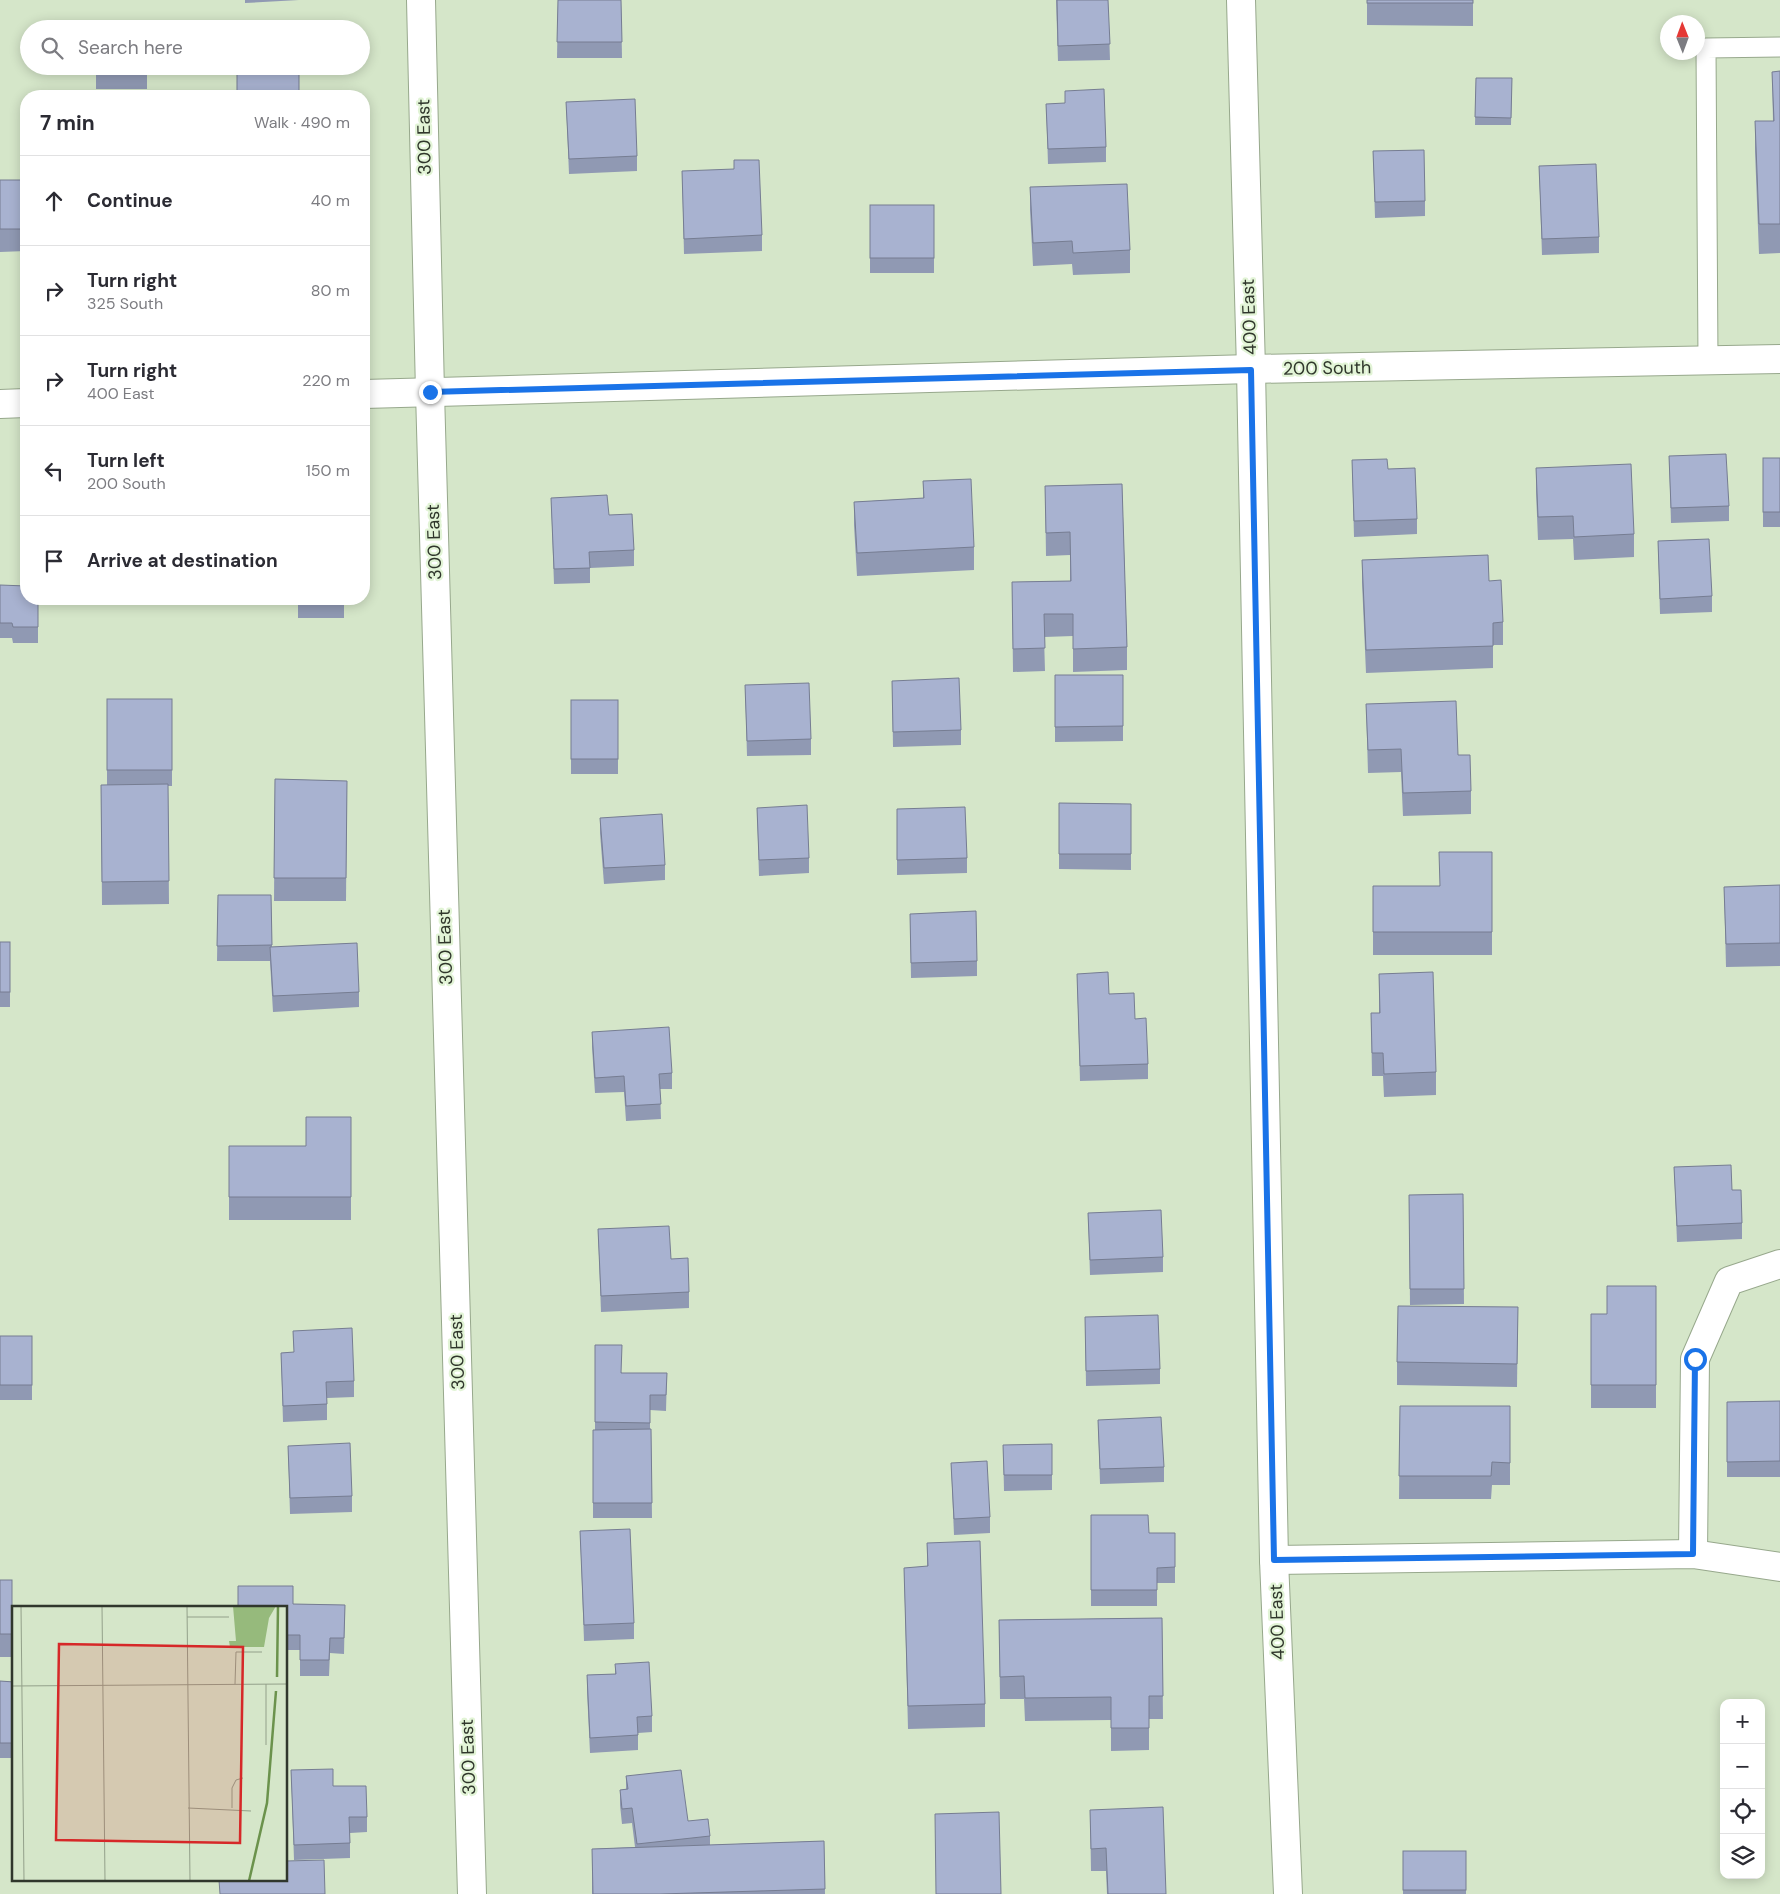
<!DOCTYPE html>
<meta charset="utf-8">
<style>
body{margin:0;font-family:"DM Sans",sans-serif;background:#f7f7f7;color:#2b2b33}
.controls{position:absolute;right:15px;bottom:15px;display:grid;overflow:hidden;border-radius:10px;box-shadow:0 2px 12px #0003}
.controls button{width:45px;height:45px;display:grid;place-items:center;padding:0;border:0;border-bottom:1px solid #e1e1e2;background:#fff;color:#2b2b33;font:25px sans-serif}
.compass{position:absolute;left:1660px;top:15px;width:45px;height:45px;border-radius:50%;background:#fff;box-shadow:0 2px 12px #0003;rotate:359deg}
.stop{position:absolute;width:15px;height:15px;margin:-11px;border:4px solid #1a73e8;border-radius:50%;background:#fff}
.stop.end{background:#1a73e8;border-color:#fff;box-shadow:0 1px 5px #0008}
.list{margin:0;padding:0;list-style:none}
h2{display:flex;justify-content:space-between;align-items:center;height:65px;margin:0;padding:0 20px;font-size:21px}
h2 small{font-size:16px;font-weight:400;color:#7c7c81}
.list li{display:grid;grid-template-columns:32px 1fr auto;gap:15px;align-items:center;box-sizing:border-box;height:90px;padding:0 20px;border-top:1px solid #e1e1e2}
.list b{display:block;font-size:19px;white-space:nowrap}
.list p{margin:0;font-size:16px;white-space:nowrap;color:#7c7c81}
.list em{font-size:16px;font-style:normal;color:#7c7c81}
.icon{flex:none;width:28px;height:28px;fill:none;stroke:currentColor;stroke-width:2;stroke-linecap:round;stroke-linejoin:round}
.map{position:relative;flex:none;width:1780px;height:1894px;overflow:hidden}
.search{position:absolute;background:#fff;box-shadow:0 2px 12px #0003;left:20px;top:20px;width:350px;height:55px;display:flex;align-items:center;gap:12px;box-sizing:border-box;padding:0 18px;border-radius:28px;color:#7c7c81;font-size:19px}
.panel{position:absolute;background:#fff;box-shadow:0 2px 12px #0003;left:20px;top:90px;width:350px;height:515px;border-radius:20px}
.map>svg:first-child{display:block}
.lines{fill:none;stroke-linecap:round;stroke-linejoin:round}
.lane-casing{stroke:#97a88c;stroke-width:21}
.street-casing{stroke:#97a88c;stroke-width:30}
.lane{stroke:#fff;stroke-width:19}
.street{stroke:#fff;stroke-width:28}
.wall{fill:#9099b3}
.building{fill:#a8b2d0;stroke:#767d92}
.route{stroke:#1a73e8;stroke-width:6}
.labels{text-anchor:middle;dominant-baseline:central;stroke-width:4.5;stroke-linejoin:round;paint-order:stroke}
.street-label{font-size:18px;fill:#30372c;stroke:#e2f4d6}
.inset-river{fill:none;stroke:#6b924c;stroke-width:2.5}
.inset-road{fill:none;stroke:#93a08a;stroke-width:1}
.view{fill:#d62828;fill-opacity:0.15;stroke:#d62828;stroke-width:2.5}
.inset-edge{fill:none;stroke:#30372c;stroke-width:2.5}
</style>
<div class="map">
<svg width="1780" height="1894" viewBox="0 0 1780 1894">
<rect width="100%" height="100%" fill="#d5e6c9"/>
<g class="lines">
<defs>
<polyline id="lane" points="1708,360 1706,48 1780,47"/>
<g id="street">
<polyline points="421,0 430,392 472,1894"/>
<polyline points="1241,0 1251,369 1274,1560 1288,1894"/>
<polyline points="364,394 1251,369 1780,359"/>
<polyline points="0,404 26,403"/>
<polyline points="1693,1554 1695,1359 1729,1281 1780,1264"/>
<polyline points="1274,1560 1693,1554 1780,1567"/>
</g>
</defs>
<use href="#lane" class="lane-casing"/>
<use href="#street" class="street-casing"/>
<use href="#lane" class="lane"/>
<use href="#street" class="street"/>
</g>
<g class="wall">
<polygon points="245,0 299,0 245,3"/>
<polygon points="558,0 621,0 622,58 557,58"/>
<polygon points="1056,0 1108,0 1110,60 1058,61"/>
<polygon points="1367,0 1473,0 1473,26 1367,25"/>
<rect x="96" y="66" width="51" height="23"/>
<rect x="237" y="66" width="62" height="30"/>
<polygon points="1780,71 1780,253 1759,254 1755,151 1755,121 1773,121 1772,72"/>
<polygon points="1476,78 1512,78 1511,125 1475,125"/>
<polygon points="566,102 637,156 637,171 569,174"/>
<polygon points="1046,104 1106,147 1106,162 1048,164"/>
<polygon points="1373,151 1425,201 1425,216 1375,218"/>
<polygon points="1539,166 1599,237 1599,253 1542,255"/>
<polygon points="682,171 762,235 762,251 684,254"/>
<polygon points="0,180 26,180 26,251 0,252"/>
<polygon points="1030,187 1130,250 1130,273 1073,275 1072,264 1033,266 1030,210"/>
<rect x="870" y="205" width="64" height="68"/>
<polygon points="1669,456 1729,506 1729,521 1671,523"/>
<rect x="1763" y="458" width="17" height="69"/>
<polygon points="1352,460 1388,469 1417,519 1417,534 1354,537"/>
<polygon points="1536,468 1634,534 1634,557 1574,560 1573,539 1538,540 1536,491"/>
<polygon points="923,481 974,547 974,570 857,576 854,525 854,502 923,498"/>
<polygon points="1122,484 1127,647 1127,670 1073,672 1073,636 1044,637 1045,671 1013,672 1012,582 1070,581 1070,555 1046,556 1045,486"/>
<polygon points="551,498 609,515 634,550 634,566 590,568 590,583 554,584"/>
<polygon points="1658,541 1712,596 1712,612 1660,614"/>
<polygon points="1362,560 1489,581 1503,622 1503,645 1493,645 1493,668 1366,673 1362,582"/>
<polygon points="0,585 38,599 38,643 13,643 12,638 0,638"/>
<rect x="298" y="599" width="46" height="19"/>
<polygon points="1055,675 1123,675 1123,741 1055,742"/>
<polygon points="892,681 961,730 961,745 893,747"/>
<polygon points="745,685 811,739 811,755 747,756"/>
<polygon points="107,699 172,699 172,786 168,786 169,904 102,905 101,785 107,785"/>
<rect x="571" y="700" width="47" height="74"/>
<polygon points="1366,704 1458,755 1471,791 1471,814 1403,816 1401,772 1368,773"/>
<polygon points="275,779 347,781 346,901 274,901"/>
<polygon points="1059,803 1131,804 1131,870 1059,869"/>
<polygon points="757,808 809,858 809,873 759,876"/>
<polygon points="897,809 967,858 967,873 897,875"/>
<polygon points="600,818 665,865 665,880 604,884 600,833"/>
<polygon points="1492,852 1492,955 1373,955 1373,886 1439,886"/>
<polygon points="1780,885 1780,966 1726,967 1724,887"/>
<polygon points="218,895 271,895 272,947 359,992 359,1007 273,1012 270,961 217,961"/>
<polygon points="910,914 977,961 977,976 911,978"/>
<rect x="0" y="942" width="10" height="65"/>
<polygon points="1077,974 1109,994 1135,1019 1148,1064 1148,1079 1080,1081"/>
<polygon points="1379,974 1436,1072 1436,1095 1384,1097 1383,1076 1372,1076 1371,1013 1379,1013"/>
<polygon points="592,1032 672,1073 672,1089 660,1089 661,1119 626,1121 624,1092 595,1093 592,1047"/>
<polygon points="351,1117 351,1220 229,1220 229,1146 306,1146"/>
<polygon points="1674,1167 1732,1190 1742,1223 1742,1239 1677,1242"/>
<polygon points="1463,1194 1464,1304 1410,1305 1409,1195"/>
<polygon points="1088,1213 1163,1257 1163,1272 1090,1275"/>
<polygon points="598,1229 671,1259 689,1292 689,1308 601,1312"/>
<polygon points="1656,1286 1656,1408 1591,1408 1591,1314 1607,1314"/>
<polygon points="1518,1307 1517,1387 1397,1385 1397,1362"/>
<polygon points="1085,1317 1160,1369 1160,1384 1086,1386"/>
<polygon points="293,1331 354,1381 354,1397 327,1398 327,1420 283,1422 281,1353 294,1352"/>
<rect x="0" y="1336" width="32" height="64"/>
<polygon points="595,1345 622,1373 667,1373 666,1411 650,1410 650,1429 651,1429 652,1518 593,1518 593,1430 595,1430"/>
<polygon points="1780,1401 1780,1477 1727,1477 1727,1402"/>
<polygon points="1400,1406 1510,1406 1510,1485 1492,1485 1491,1499 1399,1499"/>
<polygon points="1098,1420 1164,1467 1164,1482 1100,1484"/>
<polygon points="1052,1444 1052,1490 1004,1491 1003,1445"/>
<polygon points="288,1446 352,1496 352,1512 290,1514"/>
<polygon points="951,1463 990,1517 990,1533 954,1535"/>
<polygon points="1091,1515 1149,1533 1175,1533 1175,1583 1157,1583 1157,1606 1091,1606"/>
<polygon points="580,1531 634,1623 634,1639 584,1641"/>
<polygon points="927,1543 985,1704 985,1727 908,1729 904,1568 927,1567"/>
<rect x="0" y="1580" width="12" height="77"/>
<polygon points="293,1604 345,1605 344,1654 330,1653 329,1676 300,1676 300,1650 286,1650 286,1608"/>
<polygon points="1162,1618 1163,1719 1149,1719 1149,1750 1111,1751 1111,1720 1025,1721 1024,1699 1000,1699 999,1620"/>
<polygon points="615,1664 652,1716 652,1732 638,1733 638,1750 590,1753 587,1691 587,1675 615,1674"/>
<polygon points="0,1681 14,1682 14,1758 0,1758"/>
<polygon points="291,1770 333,1786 367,1817 367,1832 350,1833 350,1858 294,1860"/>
<polygon points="626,1776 688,1821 710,1836 710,1845 824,1841 825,1894 592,1894 592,1849 635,1847 632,1823 622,1824 620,1805 620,1790 626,1789"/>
<polygon points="1090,1810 1166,1894 1107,1894 1106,1871 1091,1871"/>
<rect x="1403" y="1851" width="63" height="43"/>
</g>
<g class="building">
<polygon points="558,0 621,0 622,42 557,42"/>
<polygon points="1057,0 1108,0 1110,44 1058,46"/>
<rect x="1367" y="0" width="106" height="3"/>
<polygon points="254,28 299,29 254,29"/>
<polygon points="96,66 147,66 147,74 96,73"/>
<rect x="237" y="66" width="62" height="27"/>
<polygon points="1780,71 1780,224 1759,224 1755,121 1774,121 1772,72"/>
<polygon points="1476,78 1512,78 1511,118 1475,117"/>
<polygon points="1104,89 1106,147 1048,149 1046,104 1065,103 1065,91"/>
<polygon points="635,99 637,156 569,159 566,102"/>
<polygon points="1424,150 1425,201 1375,202 1373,151"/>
<polygon points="734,160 759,160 762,235 684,239 682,171 734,169"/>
<polygon points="1596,164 1599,237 1542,239 1539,166"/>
<rect x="0" y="180" width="26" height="49"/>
<polygon points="1127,184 1130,250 1073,253 1072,241 1033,243 1030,187"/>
<rect x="870" y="205" width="64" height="53"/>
<polygon points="1726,454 1729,506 1671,508 1669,456"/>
<rect x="1763" y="458" width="17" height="54"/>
<polygon points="1387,459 1388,469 1415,468 1417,519 1354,521 1352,460"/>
<polygon points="1631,464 1634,534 1574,537 1573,516 1538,517 1536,468"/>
<polygon points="971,479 974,547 857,553 854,502 924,498 923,481"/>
<polygon points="1122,484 1127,647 1073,649 1073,614 1044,614 1045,648 1013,649 1012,582 1071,581 1070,532 1046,533 1045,486"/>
<polygon points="607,495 609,515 632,514 634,550 589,552 590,568 554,569 551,498"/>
<polygon points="1709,539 1712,596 1660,599 1658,541"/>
<polygon points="1488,555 1489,581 1501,580 1503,622 1493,623 1493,646 1366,650 1362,560"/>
<polygon points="0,585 26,586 26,599 38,599 38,627 13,627 12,623 0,623"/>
<rect x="298" y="599" width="46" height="3"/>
<polygon points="1055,675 1123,675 1123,726 1055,727"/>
<polygon points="959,678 961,730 893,732 892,681"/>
<polygon points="809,683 811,739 747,741 745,685"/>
<rect x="107" y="699" width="65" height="71"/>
<rect x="571" y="700" width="47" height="59"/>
<polygon points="1456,701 1458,755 1470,755 1471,791 1403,793 1401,749 1368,750 1366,704"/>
<polygon points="275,779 347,781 346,878 274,878"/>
<polygon points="168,784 169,881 102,882 101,785"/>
<polygon points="1059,803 1131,804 1131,854 1059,854"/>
<polygon points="807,805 809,858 759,860 757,808"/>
<polygon points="965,807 967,858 897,860 897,809"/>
<polygon points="662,814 665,865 604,868 600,818"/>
<polygon points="1439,852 1492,852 1492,932 1373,932 1373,886 1440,886"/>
<polygon points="1780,885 1780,943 1726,944 1724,887"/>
<polygon points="218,895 271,895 272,945 217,946"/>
<polygon points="976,911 977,961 911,963 910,914"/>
<rect x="0" y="942" width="10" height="50"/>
<polygon points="357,943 359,992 273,996 270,947"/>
<polygon points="1108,972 1109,994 1134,993 1135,1019 1146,1018 1148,1064 1080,1066 1077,974"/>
<polygon points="1433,972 1436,1072 1384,1074 1383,1053 1372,1053 1371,1013 1380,1013 1379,974"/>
<polygon points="669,1027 672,1073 659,1074 661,1104 626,1106 624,1076 595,1078 592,1032"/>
<polygon points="306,1117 351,1117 351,1197 229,1197 229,1146 306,1146"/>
<polygon points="1731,1165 1732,1190 1741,1190 1742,1223 1677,1226 1674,1167"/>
<polygon points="1463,1194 1464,1289 1410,1289 1409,1195"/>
<polygon points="1161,1210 1163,1257 1090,1260 1088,1213"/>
<polygon points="669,1226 671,1259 688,1258 689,1292 601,1296 598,1229"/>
<polygon points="1607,1286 1656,1286 1656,1385 1591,1385 1591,1314 1607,1314"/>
<polygon points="1398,1306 1518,1307 1517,1364 1397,1362"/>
<polygon points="1158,1315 1160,1369 1086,1371 1085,1317"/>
<polygon points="352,1328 354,1381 326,1382 327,1404 283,1406 281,1353 294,1352 293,1331"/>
<rect x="0" y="1336" width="32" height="49"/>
<polygon points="595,1345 622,1345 621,1373 667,1373 666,1395 650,1395 650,1423 595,1422"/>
<polygon points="1780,1401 1780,1461 1727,1462 1727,1402"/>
<polygon points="1400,1406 1510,1406 1510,1463 1492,1462 1491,1476 1399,1476"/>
<polygon points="1161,1417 1164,1467 1100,1469 1098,1420"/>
<polygon points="651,1429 652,1503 593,1503 593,1430"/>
<polygon points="350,1443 352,1496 290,1498 288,1446"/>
<polygon points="1052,1444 1052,1475 1004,1475 1003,1445"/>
<polygon points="987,1461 990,1517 954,1519 951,1463"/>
<polygon points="1091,1515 1148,1515 1149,1533 1175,1533 1175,1567 1157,1568 1157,1590 1091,1590"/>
<polygon points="630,1529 634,1623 584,1625 580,1531"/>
<polygon points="980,1541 985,1704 908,1706 904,1568 928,1566 927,1543"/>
<rect x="0" y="1580" width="12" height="54"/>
<polygon points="238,1586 293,1586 293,1604 345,1605 344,1638 330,1638 329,1660 300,1660 300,1635 286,1635 286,1608 238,1608"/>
<polygon points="1162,1618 1163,1696 1149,1696 1149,1728 1111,1728 1111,1697 1025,1698 1024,1676 1000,1677 999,1620"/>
<polygon points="649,1662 652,1716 637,1717 638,1735 590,1738 587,1675 616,1674 615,1664"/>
<polygon points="0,1681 14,1682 14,1743 0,1743"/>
<polygon points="333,1769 333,1786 366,1786 367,1817 349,1817 350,1843 294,1845 291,1770"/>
<polygon points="681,1770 688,1821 708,1819 710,1836 637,1844 632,1808 622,1809 620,1790 628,1789 626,1776"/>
<polygon points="1163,1807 1166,1894 1108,1894 1106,1848 1091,1849 1090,1810"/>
<polygon points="999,1812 1001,1894 936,1894 935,1814"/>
<polygon points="824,1841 825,1889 660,1894 593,1894 592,1849"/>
<rect x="1403" y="1851" width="63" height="39"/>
<polygon points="324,1860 325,1894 220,1894 219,1880 286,1880 286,1861"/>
</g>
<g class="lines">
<polyline class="route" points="430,392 1251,370 1274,1560 1693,1554 1695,1359"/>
</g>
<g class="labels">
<g class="street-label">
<text transform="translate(424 137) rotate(-91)">300 East</text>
<text transform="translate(1249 317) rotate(-92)">400 East</text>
<text transform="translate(1327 368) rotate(-1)">200 South</text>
<text transform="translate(434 542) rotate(-92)">300 East</text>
<text transform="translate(445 947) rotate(-92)">300 East</text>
<text transform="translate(457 1352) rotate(-92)">300 East</text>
<text transform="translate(1277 1622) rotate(-92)">400 East</text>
<text transform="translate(468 1757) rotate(-92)">300 East</text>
</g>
</g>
<g transform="translate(12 1606)">
<rect width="275" height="275" fill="#d5e6c9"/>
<path d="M221 0H264L257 12 252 41H218L217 35H224Z" fill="#96ba7c"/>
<path class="inset-river" d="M265 71 266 0M237 275 255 197 264 85"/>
<path class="inset-road" d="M9 0 12 275M90 0 93 275M175 0 178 275M175 11H217M223 78 224 46H250M0 80 275 78M254 139V78M176 202 239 205M220 202V182L224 174 231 172"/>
<path class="view" d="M47 38 231 41 228 237 44 234Z"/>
<rect width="275" height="275" class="inset-edge"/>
</g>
</svg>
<div class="controls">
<button>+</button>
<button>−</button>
<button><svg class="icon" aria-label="locate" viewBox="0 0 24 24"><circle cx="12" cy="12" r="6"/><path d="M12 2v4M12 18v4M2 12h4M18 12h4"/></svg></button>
<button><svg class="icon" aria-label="layers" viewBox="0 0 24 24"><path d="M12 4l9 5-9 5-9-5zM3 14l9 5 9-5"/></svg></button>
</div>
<svg class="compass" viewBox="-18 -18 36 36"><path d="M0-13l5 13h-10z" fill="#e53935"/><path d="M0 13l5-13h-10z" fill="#7c7c81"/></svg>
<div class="stop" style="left:1695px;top:1359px"></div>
<div class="stop end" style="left:430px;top:392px"></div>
<div class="search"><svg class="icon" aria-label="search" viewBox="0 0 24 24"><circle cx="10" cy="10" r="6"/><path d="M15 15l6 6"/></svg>Search here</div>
<section class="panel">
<h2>7 min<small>Walk · 490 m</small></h2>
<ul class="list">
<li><svg class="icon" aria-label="ahead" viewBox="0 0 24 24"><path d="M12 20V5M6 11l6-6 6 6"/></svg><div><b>Continue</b></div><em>40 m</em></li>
<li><svg class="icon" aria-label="right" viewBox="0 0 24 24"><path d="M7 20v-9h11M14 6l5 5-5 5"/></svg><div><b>Turn right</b><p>325 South</p></div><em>80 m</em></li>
<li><svg class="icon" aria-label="right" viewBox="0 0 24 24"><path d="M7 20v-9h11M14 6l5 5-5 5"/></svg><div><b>Turn right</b><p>400 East</p></div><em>220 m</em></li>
<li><svg class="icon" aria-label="left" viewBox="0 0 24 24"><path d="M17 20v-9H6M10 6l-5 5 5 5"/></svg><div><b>Turn left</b><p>200 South</p></div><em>150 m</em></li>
<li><svg class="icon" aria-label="arrive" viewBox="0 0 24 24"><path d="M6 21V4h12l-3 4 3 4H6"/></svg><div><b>Arrive at destination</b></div></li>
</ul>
</section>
</div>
